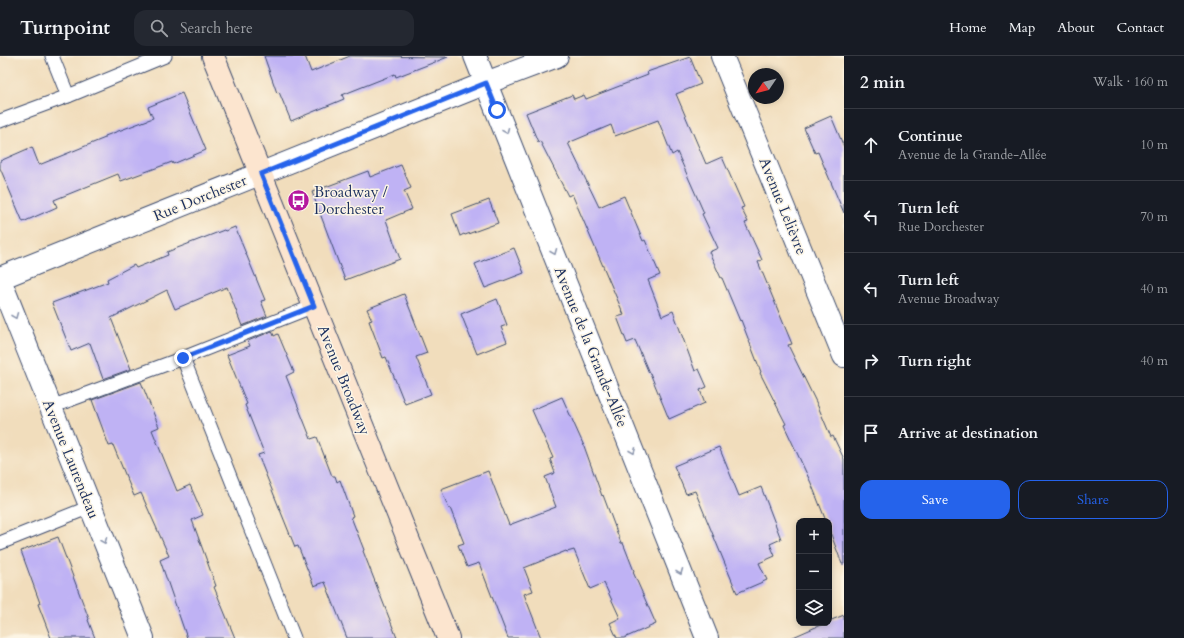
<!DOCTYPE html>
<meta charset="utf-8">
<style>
body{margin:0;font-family:Cardo,serif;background:#242831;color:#f1f3f6}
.controls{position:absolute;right:12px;bottom:12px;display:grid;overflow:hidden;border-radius:8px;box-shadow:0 2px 6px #0003}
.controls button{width:36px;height:36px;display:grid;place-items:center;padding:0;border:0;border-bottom:1px solid #363941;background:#171b24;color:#f1f3f6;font:20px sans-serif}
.compass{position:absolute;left:748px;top:12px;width:36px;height:36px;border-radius:50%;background:#171b24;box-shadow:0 2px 6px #0003;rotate:235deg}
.stop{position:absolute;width:12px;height:12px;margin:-9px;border:3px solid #2563eb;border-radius:50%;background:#fff}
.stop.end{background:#2563eb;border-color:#fff;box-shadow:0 1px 4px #0008}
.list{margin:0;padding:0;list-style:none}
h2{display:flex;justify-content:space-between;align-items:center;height:52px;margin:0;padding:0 16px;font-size:17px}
h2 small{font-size:13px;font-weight:400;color:#9ea1a6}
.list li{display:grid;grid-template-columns:26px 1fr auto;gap:12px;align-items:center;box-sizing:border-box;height:72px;padding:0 16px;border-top:1px solid #363941}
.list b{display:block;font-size:15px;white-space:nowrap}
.list p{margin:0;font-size:13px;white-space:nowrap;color:#9ea1a6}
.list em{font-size:13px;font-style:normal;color:#9ea1a6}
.actions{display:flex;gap:8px;padding:12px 16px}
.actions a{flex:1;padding:9px 0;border:1px solid #2563eb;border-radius:12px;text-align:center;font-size:14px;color:#2563eb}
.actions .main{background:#2563eb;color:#fff}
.icon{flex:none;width:22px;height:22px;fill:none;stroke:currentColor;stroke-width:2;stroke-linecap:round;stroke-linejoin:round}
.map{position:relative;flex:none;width:844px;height:582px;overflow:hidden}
header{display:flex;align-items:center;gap:24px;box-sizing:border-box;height:56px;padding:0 20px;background:#171b24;border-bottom:1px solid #363941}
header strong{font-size:19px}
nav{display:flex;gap:22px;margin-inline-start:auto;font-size:14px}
.search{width:280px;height:36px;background:#242831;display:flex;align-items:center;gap:10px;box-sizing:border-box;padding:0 14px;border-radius:12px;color:#9ea1a6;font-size:15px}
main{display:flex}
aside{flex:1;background:#171b24}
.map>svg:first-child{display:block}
.building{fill:#bfb2f4}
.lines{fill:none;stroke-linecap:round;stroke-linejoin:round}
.lane-casing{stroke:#3b496c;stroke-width:15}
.street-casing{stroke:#3b496c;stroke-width:24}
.secondary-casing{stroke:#3b496c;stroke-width:24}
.lane{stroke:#fff;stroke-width:13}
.street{stroke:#fff;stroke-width:22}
.secondary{stroke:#fce5cf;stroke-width:22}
.oneway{stroke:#8d97ae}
.route{stroke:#2563eb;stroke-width:5}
.labels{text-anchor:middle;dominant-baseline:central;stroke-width:3;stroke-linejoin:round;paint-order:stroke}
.poi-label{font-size:15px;fill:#1b2f5e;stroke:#fcf5e5;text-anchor:start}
.street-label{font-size:15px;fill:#1b2f5e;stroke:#fcf5e5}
</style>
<header>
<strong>Turnpoint</strong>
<div class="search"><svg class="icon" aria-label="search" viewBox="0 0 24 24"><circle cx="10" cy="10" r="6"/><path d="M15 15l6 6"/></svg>Search here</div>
<nav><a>Home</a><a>Map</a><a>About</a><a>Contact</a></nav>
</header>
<main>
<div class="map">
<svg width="844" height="582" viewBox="0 0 844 582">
<rect width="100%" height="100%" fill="#fcf5e5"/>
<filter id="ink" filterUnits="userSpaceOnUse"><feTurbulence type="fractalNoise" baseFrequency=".025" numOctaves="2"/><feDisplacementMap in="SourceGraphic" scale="8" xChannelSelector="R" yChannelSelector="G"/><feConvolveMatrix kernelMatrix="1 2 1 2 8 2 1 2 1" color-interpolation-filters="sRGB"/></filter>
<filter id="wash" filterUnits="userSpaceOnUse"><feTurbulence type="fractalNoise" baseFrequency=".012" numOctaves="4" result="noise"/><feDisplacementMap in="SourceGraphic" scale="16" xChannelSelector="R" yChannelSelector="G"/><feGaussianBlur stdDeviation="0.9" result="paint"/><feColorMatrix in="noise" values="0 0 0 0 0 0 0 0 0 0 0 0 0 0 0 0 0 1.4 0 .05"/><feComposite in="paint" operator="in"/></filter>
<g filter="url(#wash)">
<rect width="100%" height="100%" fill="#f1ddbc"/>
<g id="blocks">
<g class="building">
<polygon points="264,0 305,0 311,16 350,0 448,1 396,21 395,18 342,39 344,43 291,65 279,36 277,37"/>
<polygon points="690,1 701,28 676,38 706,108 722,101 744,151 741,152 748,166 745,167 762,204 758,206 792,288 788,289 817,348 831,381 833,380 844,403 844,508 842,508 829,473 829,465 826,465 811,427 784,369 786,368 760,317 761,316 741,264 740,265 722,222 721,222 709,196 718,192 702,158 704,157 677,96 672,99 658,64 615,80 611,69 568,87 599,151 624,140 643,185 645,184 660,219 648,224 662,260 673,255 695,315 699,313 707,331 700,334 705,347 669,363 650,317 649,317 635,284 627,287 617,261 624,259 572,138 568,140 540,85 538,86 526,57 572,39 574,43 584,39 586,43 648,19 647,16"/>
<polygon points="182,37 206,94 173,108 172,106 121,125 118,118 54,144 57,151 23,166 0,112 0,105 32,91 39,109 105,82 105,80 153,62 148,51"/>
<polygon points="831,60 844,91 844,157 818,96 815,97 804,72"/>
<polygon points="401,109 411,132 404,135 412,153 386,164 400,203 345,224 312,136 368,115 370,121"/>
<polygon points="489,144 498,167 465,179 464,178 460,180 452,158"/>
<polygon points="235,171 265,244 261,245 267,260 242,270 227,231 175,253 167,234 111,262 131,313 103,323 90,287 71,295 52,247 108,226 107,223 134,209 136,212 168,199 167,196 224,174 225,175"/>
<polygon points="514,192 524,217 485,232 475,208"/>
<polygon points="404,238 427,297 416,301 431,338 405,348 386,301 383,302 369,265 372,264 367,253"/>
<polygon points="497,243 507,269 501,271 507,286 477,298 461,258"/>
<polygon points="272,275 274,280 278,278 294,316 286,320 311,383 317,381 332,420 335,420 337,426 340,424 353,460 351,461 364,494 363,495 397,582 347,582 325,526 314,530 298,490 295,491 268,424 258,399 264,397 245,349 247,348 227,299 250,290 248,285"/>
<polygon points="141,326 159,371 152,374 177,435 190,429 203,459 192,464 216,530 214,531 235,582 187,582 160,504 169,500 141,437 134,440 113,389 109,390 92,344"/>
<polygon points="562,341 584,390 602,440 603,439 621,487 623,487 634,515 633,516 656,568 624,582 617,582 610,567 620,562 604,527 590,533 574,494 567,496 566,495 524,512 533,535 524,538 541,582 508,582 479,507 467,511 458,489 464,487 450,452 449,453 441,433 488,415 509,469 556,451 545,421 555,417 550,403 553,402 532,354"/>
<polygon points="719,391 739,440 761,431 781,483 770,488 775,500 759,507 767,524 737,537 695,435 686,438 674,410"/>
<polygon points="58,481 89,563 88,564 95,582 51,582 38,548 40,547 21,495"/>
<polygon points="844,559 844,582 791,582 825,567 829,567 829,565"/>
</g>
</g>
</g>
<g filter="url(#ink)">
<use href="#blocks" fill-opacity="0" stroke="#3b496c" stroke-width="1"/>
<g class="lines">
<defs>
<g id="lane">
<polyline points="52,0 68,40"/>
<polyline points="0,65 68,40 165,0"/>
<polyline points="183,302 294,582"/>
<polyline points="51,351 183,302 314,250"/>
<polyline points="0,487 90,451"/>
</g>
<g id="street">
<polyline points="475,0 707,582"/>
<polyline points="722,0 844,300"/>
<polyline points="0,222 486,27 557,0"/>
<polyline points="0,224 143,582"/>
</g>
<polyline id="secondary" points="213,0 448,582"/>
</defs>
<use href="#lane" class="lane-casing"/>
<use href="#street" class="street-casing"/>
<use href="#secondary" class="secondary-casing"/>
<use href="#lane" class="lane"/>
<use href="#street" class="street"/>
<use href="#secondary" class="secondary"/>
</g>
<defs><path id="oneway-chevron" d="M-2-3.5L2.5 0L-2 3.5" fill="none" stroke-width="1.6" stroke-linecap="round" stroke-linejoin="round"/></defs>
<g class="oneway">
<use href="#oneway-chevron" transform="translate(506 75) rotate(68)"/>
<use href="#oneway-chevron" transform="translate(554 196) rotate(68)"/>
<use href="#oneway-chevron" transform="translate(15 260) rotate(68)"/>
<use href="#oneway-chevron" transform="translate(633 395) rotate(68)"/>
<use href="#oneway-chevron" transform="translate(104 485) rotate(68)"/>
<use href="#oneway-chevron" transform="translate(680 516) rotate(68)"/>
</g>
</g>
<g class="lines" filter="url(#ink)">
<polyline class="route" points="183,302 314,250 261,118 486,27 497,54"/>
</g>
<defs>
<symbol id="bus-disc" viewBox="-11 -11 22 22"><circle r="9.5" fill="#b5179e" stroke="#fcf5e5"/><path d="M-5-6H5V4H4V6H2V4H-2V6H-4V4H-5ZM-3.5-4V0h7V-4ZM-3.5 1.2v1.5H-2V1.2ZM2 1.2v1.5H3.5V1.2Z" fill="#fff"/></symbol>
</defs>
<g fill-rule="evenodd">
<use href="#bus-disc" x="286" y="132" width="25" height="25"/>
</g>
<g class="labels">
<g class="poi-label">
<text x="314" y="136">Broadway /<tspan x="314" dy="17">Dorchester</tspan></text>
</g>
<g class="street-label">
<text transform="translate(200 142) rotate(-22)">Rue Dorchester</text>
<text transform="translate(783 150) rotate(68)">Avenue Lelièvre</text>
<text transform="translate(591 291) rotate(68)">Avenue de la Grande-Allée</text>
<text transform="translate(344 324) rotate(68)">Avenue Broadway</text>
<text transform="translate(71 403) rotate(68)">Avenue Laurendeau</text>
</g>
</g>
</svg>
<div class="controls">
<button>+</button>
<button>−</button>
<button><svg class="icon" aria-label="layers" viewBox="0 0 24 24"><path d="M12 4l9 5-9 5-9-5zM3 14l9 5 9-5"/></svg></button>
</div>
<svg class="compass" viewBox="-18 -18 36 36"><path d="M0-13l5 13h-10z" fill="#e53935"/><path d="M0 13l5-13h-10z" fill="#9ea1a6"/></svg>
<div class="stop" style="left:497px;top:54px"></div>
<div class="stop end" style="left:183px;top:302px"></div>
</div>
<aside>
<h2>2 min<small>Walk · 160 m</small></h2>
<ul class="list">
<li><svg class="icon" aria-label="ahead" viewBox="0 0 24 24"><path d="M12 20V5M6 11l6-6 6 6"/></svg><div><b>Continue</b><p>Avenue de la Grande-Allée</p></div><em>10 m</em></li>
<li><svg class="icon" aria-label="left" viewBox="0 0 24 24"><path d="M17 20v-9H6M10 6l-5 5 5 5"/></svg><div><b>Turn left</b><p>Rue Dorchester</p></div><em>70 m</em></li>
<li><svg class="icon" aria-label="left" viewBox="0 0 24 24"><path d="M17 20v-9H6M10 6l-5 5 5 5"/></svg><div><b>Turn left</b><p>Avenue Broadway</p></div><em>40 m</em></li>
<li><svg class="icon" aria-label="right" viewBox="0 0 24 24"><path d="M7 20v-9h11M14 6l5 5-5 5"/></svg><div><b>Turn right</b></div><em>40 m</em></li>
<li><svg class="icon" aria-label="arrive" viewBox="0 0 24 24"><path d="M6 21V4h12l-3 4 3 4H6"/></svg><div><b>Arrive at destination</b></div></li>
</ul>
<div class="actions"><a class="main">Save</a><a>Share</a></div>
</aside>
</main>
